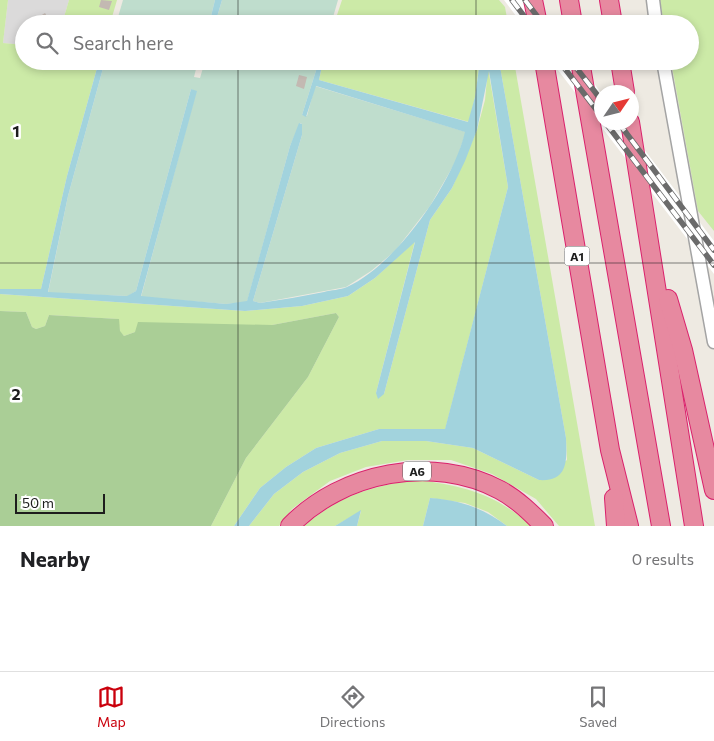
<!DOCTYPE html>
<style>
body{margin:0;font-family:Commissioner,sans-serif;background:#f2f2f2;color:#202124}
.compass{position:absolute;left:594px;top:85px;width:45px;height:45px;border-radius:50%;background:#fff;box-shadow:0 2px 8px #0003;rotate:55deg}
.scale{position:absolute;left:15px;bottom:12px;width:90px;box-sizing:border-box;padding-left:5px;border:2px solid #1d1d1d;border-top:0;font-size:14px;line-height:18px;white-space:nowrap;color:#1d1d1d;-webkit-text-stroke:4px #fff;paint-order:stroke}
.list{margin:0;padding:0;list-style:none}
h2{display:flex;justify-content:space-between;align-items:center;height:65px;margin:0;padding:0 20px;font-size:21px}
h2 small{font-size:16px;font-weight:400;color:#757577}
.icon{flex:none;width:28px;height:28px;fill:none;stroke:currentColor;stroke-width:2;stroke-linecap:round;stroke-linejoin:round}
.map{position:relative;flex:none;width:714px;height:526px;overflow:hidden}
.search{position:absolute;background:#fff;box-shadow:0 2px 8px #0003;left:15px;right:15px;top:15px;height:55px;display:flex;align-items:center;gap:12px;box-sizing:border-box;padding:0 18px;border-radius:28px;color:#757577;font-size:19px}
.sheet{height:145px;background:#fff}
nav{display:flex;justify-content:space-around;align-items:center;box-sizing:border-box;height:70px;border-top:1px solid #e0e0e0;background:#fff;font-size:14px;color:#757577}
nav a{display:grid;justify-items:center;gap:2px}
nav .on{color:#ca000c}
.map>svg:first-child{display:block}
.residential{fill:#dbdada}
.grass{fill:#cceaa7}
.forest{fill:#aace96}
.wetland{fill:#bfddcd}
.water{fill:#a2d3dd}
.pier{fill:#fff}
.building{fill:#c3b9b2}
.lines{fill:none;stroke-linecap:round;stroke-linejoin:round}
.minor-casing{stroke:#a4a4a4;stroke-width:15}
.highway-casing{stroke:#da216c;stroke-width:20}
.minor{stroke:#fff;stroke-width:12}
.highway{stroke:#e789a0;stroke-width:18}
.rail-casing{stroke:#6b6b6b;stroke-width:5.5}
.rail{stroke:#fff;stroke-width:4;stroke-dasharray:11;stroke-linecap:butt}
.grid{fill:none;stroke:#1d1d1d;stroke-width:1;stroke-opacity:0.55}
.labels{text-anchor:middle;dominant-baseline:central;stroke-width:5;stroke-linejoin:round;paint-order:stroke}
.shield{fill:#fff;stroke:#616161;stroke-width:1}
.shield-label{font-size:12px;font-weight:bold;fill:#1d1d1d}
.grid-label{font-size:16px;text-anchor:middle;font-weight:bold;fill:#1d1d1d;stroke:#fff;stroke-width:5;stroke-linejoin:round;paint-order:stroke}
</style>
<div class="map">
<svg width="714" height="526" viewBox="0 0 714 526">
<rect width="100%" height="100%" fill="#eeeae2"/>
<polygon class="residential" points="8,0 69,0 62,24 24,24 24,45 3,43"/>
<g class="grass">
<polygon points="0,0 8,0 3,43 24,45 24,61 99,61 67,176 41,289 0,289"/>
<polygon points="69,0 117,0 110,24 62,24"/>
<polygon points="342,0 499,0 505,7 508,24 334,24"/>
<polygon points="660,0 714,0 714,231 698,211 671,61 690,61 690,24 664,24"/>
<polygon points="323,61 480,61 475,97 469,122 319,80"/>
<polygon points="499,61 514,61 595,526 559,526 536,499 492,474 451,460 408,460 366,467 330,481 292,509 279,526 249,526 274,494 303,472 340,453 382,441 426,441 473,448 539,480 567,460 566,438"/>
<polygon points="488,68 508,187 445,430 379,429 316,448 286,467 260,488 234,526 211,526 246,458 308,377 339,317 336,313 272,325 222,326 135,332 124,336 120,332 118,319 49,315 45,326 36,329 32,327 26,312 0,311 0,294 245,311 302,306 348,296 375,278 415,241 376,393 384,394 430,220 452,188 477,130 485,100"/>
<path d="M418 480C465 486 495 494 532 526H507L488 512 465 503 430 498 423 526H357L361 511 335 526H304C339 496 373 485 418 480Z"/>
</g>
<polygon class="forest" points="0,311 26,312 32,327 36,329 45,326 49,315 119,319 120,331 124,336 135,332 138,322 272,325 336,313 339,317 308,377 246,458 211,526 0,526"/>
<g class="wetland">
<polygon points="123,0 215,0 209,24 116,24"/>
<polygon points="222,0 338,0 331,24 215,24"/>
<polygon points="105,61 198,61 194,77 200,78 205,61 319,61 302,115 307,116 315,86 466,132 456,161 430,206 395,251 371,271 346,287 260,303 253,301 302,135 302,124 300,123 290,146 247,302 226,304 141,297 196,92 191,89 136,291 128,296 48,293 68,196"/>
</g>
<g class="water">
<polygon points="215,0 222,0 215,24 209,24"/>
<path d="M99 61H105L68 196 48 292 127 296 136 291 191 89 197 91 141 296 226 304 247 301 290 146 299 123 302 124V135L253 301 260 303C281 300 303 296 324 292 331 290 340 290 347 287 396 265 453 183 465 132L316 86 306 117 302 115 319 61H323L319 80 468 122 475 97 480 61H499L566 438C567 461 568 482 539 480L473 448 426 441H382L340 453 303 472 274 494 249 526H234L260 488 286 467 316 448 379 429H445L508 187 489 71 477 130 465 161 452 188 430 220 384 394 378 399 376 393 415 242 375 278 348 296 302 306 245 311 0 294V289H41L67 176Z"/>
<path d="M430 498C460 500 483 508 507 526H423Z"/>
<polygon points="361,510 357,526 335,526"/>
</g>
<g class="pier">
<polygon points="504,0 532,0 549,24 522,24"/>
<polygon points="551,61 578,61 601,93 602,122 624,123 714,241 714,274"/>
</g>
<g class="building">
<polygon points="101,0 112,1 109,10 99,7"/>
<polygon points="45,13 51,23 33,24 32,21"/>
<polygon points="299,75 307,77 304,89 296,86"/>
</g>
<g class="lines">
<defs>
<g id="minor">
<polyline points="653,0 656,24"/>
<polyline points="663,61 714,342"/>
</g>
<g id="highway">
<polyline points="533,0 538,24"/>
<polyline points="569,0 573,24"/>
<polyline points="609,0 613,24"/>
<polyline points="544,61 610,450 629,526"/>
<polyline points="580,61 661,526"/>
<polyline points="620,61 625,92"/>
<polyline points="630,122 694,526"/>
<polyline points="668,299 683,350 714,490"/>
<polyline points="614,498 616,526"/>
<path d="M290 526C342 472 433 454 500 490 517 499 531 513 544 526"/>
</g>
</defs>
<use href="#minor" class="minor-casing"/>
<use href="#highway" class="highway-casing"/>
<use href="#minor" class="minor"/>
<use href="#highway" class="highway"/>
<defs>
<g id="rail">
<polyline points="512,0 530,24"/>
<polyline points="525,0 543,24"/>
<polyline points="559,61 602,117"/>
<polyline points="571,61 602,101"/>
<polyline points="605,122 714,265"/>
<polyline points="618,122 714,250"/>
</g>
</defs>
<use href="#rail" class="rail-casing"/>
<use href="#rail" class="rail"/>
</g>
<path class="grid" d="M238 0V24M476 0V24M238 61V526M476 61V526M0 263H714"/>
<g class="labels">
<g class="shield">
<rect x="564.5" y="246.5" width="25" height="19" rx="4"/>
<rect x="403" y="461.5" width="28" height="19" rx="4"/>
</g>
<g class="shield-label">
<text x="577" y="256">A1</text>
<text x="417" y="471">A6</text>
</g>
</g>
<g class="grid-label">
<text x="16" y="137">1</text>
<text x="16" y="400">2</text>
</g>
</svg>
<svg class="compass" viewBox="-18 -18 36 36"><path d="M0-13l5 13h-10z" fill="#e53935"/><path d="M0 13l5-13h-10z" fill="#757577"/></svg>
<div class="scale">50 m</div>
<div class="search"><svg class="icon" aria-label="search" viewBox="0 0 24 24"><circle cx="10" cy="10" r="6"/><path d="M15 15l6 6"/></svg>Search here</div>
</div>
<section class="sheet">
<h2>Nearby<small>0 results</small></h2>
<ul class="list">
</ul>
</section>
<nav>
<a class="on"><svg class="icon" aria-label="map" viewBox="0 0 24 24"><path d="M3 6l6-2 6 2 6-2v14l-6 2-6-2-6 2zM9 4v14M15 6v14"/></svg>Map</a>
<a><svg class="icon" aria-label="directions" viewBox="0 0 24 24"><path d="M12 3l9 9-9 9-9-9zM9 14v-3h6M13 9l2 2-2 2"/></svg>Directions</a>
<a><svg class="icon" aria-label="saved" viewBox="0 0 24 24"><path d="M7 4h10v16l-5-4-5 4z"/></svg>Saved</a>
</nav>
